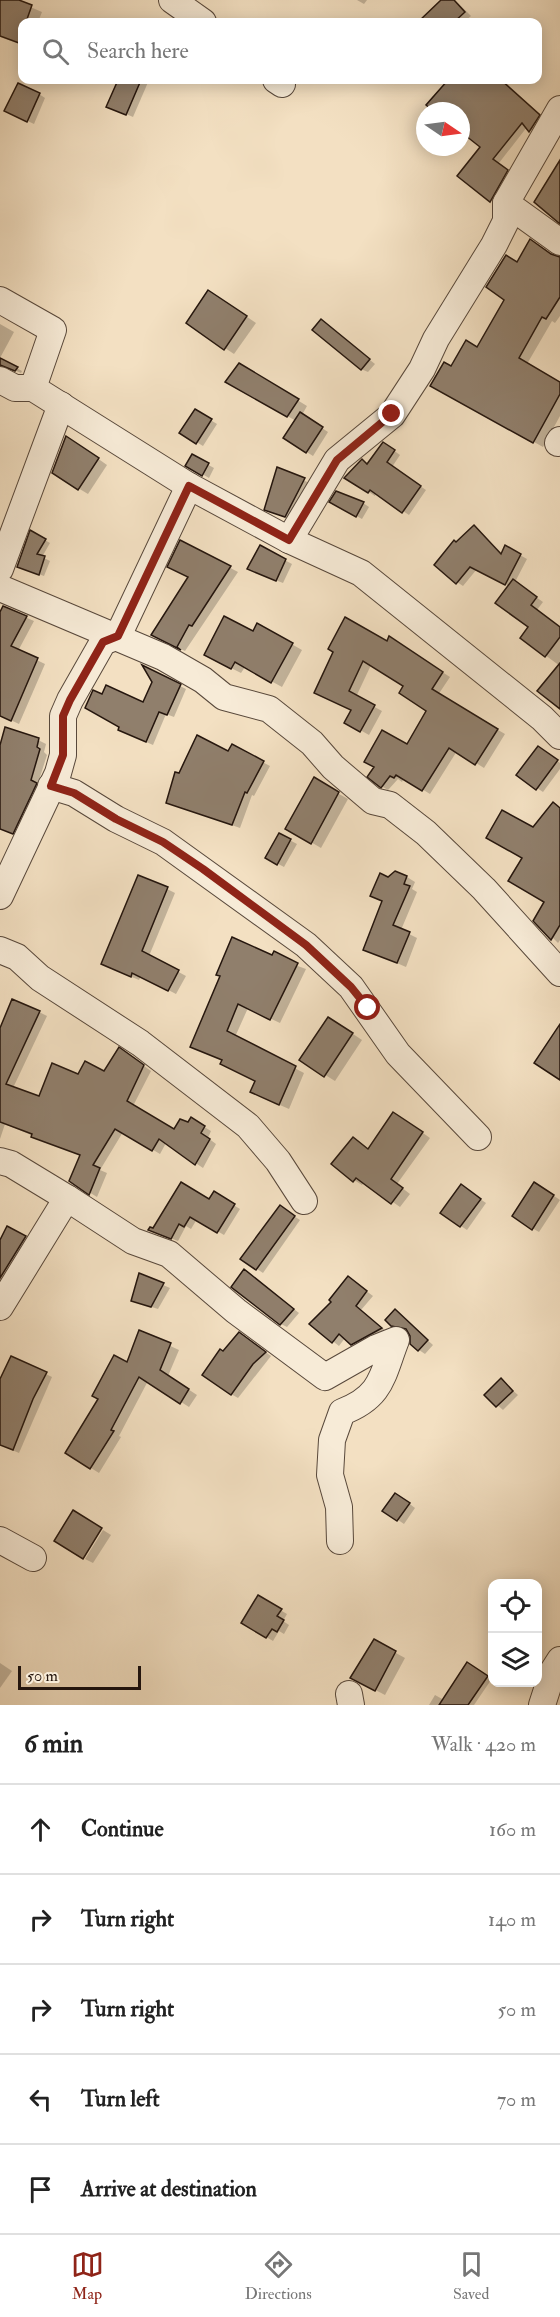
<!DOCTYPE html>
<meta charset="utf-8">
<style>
body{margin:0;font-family:"IM FELL Double Pica",serif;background:#f6f6f6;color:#222}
.controls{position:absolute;right:18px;bottom:18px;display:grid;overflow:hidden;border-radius:12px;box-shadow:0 3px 15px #0003}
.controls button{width:54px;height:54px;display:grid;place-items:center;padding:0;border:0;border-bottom:2px solid #e0e0e0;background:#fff;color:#222;font:30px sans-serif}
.compass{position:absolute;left:416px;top:102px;width:54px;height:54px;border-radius:50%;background:#fff;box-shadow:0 3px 15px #0003;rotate:103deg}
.scale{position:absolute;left:18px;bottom:15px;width:123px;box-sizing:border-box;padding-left:6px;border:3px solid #25160e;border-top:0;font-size:16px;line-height:21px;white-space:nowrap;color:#25160e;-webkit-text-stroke:4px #f7ebd7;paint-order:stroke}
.stop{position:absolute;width:18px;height:18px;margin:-14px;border:4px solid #8f2418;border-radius:50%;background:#fff}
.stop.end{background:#8f2418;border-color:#fff;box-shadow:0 2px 6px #0008}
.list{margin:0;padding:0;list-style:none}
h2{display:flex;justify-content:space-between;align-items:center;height:78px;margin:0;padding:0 24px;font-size:26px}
h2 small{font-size:20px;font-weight:400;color:#767676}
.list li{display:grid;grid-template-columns:39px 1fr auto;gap:18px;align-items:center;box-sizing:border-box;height:90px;padding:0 24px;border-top:2px solid #e0e0e0}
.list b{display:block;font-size:22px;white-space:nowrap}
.list em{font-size:20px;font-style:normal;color:#767676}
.icon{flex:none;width:33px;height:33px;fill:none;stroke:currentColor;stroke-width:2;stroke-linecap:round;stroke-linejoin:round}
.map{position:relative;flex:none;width:560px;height:1705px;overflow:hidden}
.search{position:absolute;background:#fff;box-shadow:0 3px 15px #0003;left:18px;right:18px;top:18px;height:66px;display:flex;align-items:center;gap:15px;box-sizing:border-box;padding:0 21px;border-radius:12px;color:#767676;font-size:22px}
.sheet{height:528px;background:#fff}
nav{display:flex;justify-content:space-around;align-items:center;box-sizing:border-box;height:84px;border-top:2px solid #e0e0e0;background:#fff;font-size:16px;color:#767676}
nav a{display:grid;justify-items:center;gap:3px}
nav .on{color:#8f2418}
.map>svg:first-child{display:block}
.shadow{fill:#0003}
.building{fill:#907f6c;stroke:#25160e;stroke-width:1.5}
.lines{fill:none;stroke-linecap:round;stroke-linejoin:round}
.minor-casing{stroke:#58483b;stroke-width:28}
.minor{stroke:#f7ebd7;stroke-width:26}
.route{stroke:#8f2418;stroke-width:8}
</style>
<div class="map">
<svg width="560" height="1705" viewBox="0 0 560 1705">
<rect width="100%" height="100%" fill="#f3e0c2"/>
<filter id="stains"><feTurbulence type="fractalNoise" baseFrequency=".00333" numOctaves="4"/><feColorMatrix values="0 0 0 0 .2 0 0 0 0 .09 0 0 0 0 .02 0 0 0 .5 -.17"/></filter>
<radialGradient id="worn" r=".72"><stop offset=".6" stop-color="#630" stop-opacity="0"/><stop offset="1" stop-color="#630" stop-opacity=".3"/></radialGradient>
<g class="shadow">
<polygon points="2,0 14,0 42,12 38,22 22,22 22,45 0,37"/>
<polygon points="357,0 367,0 364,4"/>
<polygon points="444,0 455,0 471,16 464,22 422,22"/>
<polygon points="120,80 149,80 133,117 108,106"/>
<polygon points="450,80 503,80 545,119 536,134 527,127 499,163 513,175 497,204 459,176 482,147 461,131 461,111 436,111 428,105"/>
<polygon points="39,94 45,98 34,124 13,114"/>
<polygon points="540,246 560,258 560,316 555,323 552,321 527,364 560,384 560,416 543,447 432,385 478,349 506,299 517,263"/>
<polygon points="218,297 256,323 234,354 225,348"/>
<polygon points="321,321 375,364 368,372 361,369"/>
<polygon points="0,324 14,332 0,358"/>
<polygon points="0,359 22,371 21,373 7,367 0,370"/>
<polygon points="240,365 307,406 302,415 328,432 313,456 285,438 296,421 227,381"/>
<polygon points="196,411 217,424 203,446 182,433"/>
<polygon points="76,443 107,465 88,494 78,488"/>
<polygon points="389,447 400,455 392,467 426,490 409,515 376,493 375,496 346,477 363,461 369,464"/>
<polygon points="192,456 214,468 209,478 187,465"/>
<polygon points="278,469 314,485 296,521 266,509"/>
<polygon points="331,502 363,503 369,507 362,519"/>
<polygon points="474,527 503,554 506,547 527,559 515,582 543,602 537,610 560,627 560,706 560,666 522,638 530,627 509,586 477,569 463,586 457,582 457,543"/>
<polygon points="31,532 50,543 42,557 50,561 44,576 24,569"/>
<polygon points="181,542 238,572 185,651 160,639 190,577"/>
<polygon points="260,547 292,564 283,583 255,572"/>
<polygon points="4,608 34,621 18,651 45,664 19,724 0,715 0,615"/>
<polygon points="258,625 302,650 282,687 245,667 241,673 215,660 253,633"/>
<polygon points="387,643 397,643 450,677 438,695 505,734 484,768 457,751 430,794 404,778 402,782 398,779 388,790 381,786 428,710 405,686 371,665 356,697 382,711 369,735 346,722 352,710 316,693"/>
<polygon points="180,686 186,689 174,717 166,714 153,745 126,733 103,696 144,704"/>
<polygon points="38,740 46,744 44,752 47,755 21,837 0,828 0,749"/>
<polygon points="232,746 270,766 254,796 252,795 240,828 168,802 179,774 229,753"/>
<polygon points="545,751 560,763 560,769 543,792 537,788"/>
<polygon points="314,780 348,799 321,848 287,828"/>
<polygon points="560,808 560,940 558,943 535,920 546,902 524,858 533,829"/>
<polygon points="280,835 297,844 284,867 267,858"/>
<polygon points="407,877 415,882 412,889 417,892 401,930 417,938 406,967 364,949 383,902 372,896 388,879"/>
<polygon points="167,889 175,893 149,956 186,976 176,994 141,976 139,980 110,968"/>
<polygon points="273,957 306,969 280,1023 248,1008 235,1037 304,1073 289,1109 262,1097 257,1081 224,1061 201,1051"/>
<polygon points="39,1012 47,1016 13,1088 40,1098 79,1076 104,1073 126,1053 151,1071 133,1106 174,1131 191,1119 211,1131 208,1138 216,1144 203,1168 166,1143 160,1154 123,1132 100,1170 107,1173 97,1197 71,1181 81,1156 5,1124 0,1139 0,1038"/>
<polygon points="338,1024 362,1040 335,1081 301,1060"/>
<polygon points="402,1118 430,1138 397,1184 410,1194 400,1207 364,1182 362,1185 354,1180 334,1164 353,1139 369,1150"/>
<polygon points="541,1187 560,1200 539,1232 532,1228"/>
<polygon points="467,1190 486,1203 467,1230 461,1226"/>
<polygon points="214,1193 240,1209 224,1235 197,1219 191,1229 186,1226 178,1241 150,1230 209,1201"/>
<polygon points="286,1211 300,1220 263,1273 257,1269"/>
<polygon points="8,1228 35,1242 0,1296 0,1243"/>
<polygon points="140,1275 170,1288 158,1309 133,1301"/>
<polygon points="250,1275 299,1313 287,1327 281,1324"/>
<polygon points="349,1278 373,1296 361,1310 387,1332 359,1347 345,1338 339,1346 311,1324 333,1302"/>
<polygon points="395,1311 433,1345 425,1354 419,1350 409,1331 392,1325"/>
<polygon points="140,1332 179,1350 168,1376 197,1395 189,1407 148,1381 119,1436 121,1437 99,1473 67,1453 127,1364"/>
<polygon points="245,1337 271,1356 238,1398 231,1394 223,1353"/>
<polygon points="12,1358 52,1377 19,1453 0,1445 0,1403"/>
<polygon points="501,1380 518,1395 503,1410 486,1395"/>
<polygon points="402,1498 415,1508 404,1524 385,1511"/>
<polygon points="103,1530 111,1535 93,1563 85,1559"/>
<polygon points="258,1597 287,1614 283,1621 289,1625 284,1634 279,1631 273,1641 243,1623"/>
<polygon points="374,1641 405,1658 385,1695 362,1683"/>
<polygon points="0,1663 12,1671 0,1688"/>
<polygon points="472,1666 491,1680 474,1705 429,1705 435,1695 444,1700"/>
</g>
<g class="building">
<polygon points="0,0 19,0 32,5 26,22 22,22 19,43 0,36"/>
<polygon points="441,0 454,0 465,12 454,22 418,22"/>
<polygon points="118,80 141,80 126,115 106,107"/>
<polygon points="448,80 501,80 540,115 529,132 522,123 493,159 508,170 490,202 457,176 480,147 461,132 461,111 433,111 426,105"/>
<polygon points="18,83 40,93 27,122 4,111"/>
<polygon points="560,160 560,224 534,202"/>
<polygon points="530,239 551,254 560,257 560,297 546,319 542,317 519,358 560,382 560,394 533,443 430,386 444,362 451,366 466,340 477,347 504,300 486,287 506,255 517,262"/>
<polygon points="208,290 247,316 224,350 186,323"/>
<polygon points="321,319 370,359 361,370 312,330"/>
<polygon points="0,358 18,367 15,371 0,365"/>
<polygon points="239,363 299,399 287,417 225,382"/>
<polygon points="195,409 212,419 196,444 179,433"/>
<polygon points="300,412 323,427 306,453 283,438"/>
<polygon points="66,436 99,458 78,490 52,473"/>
<polygon points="383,442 395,450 387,462 421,486 402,513 370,490 368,493 344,478 362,459 367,464"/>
<polygon points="192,454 209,463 202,476 185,466"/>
<polygon points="277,467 305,478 285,517 264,510"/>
<polygon points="336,491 364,502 356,517 329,502"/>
<polygon points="474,525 501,554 505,545 521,554 505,585 470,567 456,584 434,565 454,540 456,542"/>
<polygon points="30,530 46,539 37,554 45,556 39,575 17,567"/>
<polygon points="180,540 231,566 192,626 189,625 177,647 181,650 151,635 188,577 167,567"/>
<polygon points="260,545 286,559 276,581 247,569"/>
<polygon points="513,579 537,597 531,605 560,627 560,637 545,657 520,638 528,627 495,603"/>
<polygon points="3,606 27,616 11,646 38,658 11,721 0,716 0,612"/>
<polygon points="224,616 253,631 257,623 293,643 271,683 235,662 231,669 204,655"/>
<polygon points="345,617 387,641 389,636 443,672 432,689 498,729 475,765 449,748 422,791 396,775 394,778 390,776 381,788 367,777 374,767 364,762 382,730 407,744 426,711 399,693 403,686 363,661 349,691 375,705 360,732 344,723 351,710 314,693 333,652 328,649"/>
<polygon points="560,663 560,709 537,691"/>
<polygon points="142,665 181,684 167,715 159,712 146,742 118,730 119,727 85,708 93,690 102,694 106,685 143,702 152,682"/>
<polygon points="5,727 39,738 37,747 40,749 31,780 37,783 13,834 0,829 0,745"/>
<polygon points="197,735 228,751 232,744 264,761 247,793 245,792 232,825 166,803 175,772 179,773"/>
<polygon points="538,746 558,760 536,790 516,775"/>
<polygon points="314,777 339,792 311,844 285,829"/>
<polygon points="553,802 560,808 560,925 551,940 533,921 544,902 508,881 522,858 486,838 502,810 533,827"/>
<polygon points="279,833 291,839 277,865 265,858"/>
<polygon points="395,871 407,876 404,884 410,886 393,925 410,932 397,963 363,950 382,901 370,896 380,873 388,877"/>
<polygon points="138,875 168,887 142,951 179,970 168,991 132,973 131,977 101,964"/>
<polygon points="232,937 272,955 274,951 298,963 270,1020 238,1004 227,1031 296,1066 279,1105 250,1092 255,1081 220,1064 222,1060 190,1047 220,976 216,975"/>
<polygon points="12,999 40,1011 6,1084 39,1096 52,1063 78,1074 85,1061 104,1071 119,1047 144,1065 127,1101 174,1129 180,1119 188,1122 191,1117 205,1126 201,1133 210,1139 195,1165 159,1139 152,1151 115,1129 93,1165 100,1168 89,1195 69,1181 80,1155 31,1137 32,1134 0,1122 0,1028"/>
<polygon points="328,1017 353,1033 324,1077 299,1060"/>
<polygon points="560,1024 560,1080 534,1063"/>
<polygon points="393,1112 423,1132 391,1179 403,1188 391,1204 356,1178 353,1182 331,1164 353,1137 368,1149"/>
<polygon points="181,1182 209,1199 214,1191 235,1204 217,1233 190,1217 184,1227 179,1224 171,1239 148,1230 150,1227 153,1228"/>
<polygon points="534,1182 554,1195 532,1230 512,1216"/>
<polygon points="461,1184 481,1199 460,1227 440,1213"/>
<polygon points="280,1205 295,1216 256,1270 240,1259"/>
<polygon points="7,1226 26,1236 0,1278 0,1240"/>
<polygon points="244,1269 294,1309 280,1325 231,1287"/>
<polygon points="139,1273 164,1283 151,1307 131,1301"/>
<polygon points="348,1276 367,1291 356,1306 382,1328 351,1345 339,1334 332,1343 309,1324 331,1302 329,1300"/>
<polygon points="395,1309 428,1340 418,1351 410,1344 410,1336 406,1329 391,1326 385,1320"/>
<polygon points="139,1330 171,1343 160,1370 189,1389 180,1404 139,1377 111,1430 114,1431 90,1469 65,1453 98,1399 92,1396 114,1355 127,1362"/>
<polygon points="239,1332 266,1352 253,1364 231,1395 202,1375 220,1349 223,1351"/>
<polygon points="11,1356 47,1372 33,1399 13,1450 0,1445 0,1379"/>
<polygon points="501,1378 513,1391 496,1407 484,1395"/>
<polygon points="395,1493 410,1503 397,1521 382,1511"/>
<polygon points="73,1510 102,1528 83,1559 54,1541"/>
<polygon points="258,1595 282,1609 277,1616 284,1620 277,1632 272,1629 266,1638 241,1623"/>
<polygon points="374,1639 396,1651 375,1691 350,1678"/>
<polygon points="467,1662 488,1676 468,1705 439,1705"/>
</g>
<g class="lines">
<defs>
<g id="minor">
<polyline points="172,0 203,22"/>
<polyline points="276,80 282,84"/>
<polyline points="506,203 560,242"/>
<polyline points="0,300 53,330 33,388 189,486 289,540 361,573 542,718 560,736"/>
<polyline points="0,380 15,388 33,388"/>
<polyline points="558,443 560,440"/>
<polyline points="289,540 337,460 392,415 422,369 436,339 494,245 506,221 506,203 560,109"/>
<polyline points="0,569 61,405"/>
<polyline points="0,588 163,657 203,680 224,697 269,709 312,743 333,767 373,801 390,805 426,833 484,889 560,973"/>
<polyline points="51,786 74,793 116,819 163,842 306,945 351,987 398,1054 478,1137"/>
<polyline points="0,896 58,773 63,755 63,716 70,700 103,642 118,636 189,486"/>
<polyline points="0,950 17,957 40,978 140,1043 248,1126 278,1161 304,1201"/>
<path d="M0 1161 11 1164 67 1198 133 1241 169 1254 236 1311 325 1377 376 1348 396 1340C382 1376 382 1397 342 1412L332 1440 330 1475 339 1507 340 1541"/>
<polyline points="0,1307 67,1198"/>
<polyline points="0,1540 33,1558"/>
<polyline points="349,1694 351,1705"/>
<polyline points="542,1705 553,1671 560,1660"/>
</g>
</defs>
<use href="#minor" class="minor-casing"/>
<use href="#minor" class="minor"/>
</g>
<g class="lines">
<polyline class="route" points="368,1008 351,987 306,945 203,869 163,842 116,819 74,793 51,786 63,755 63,716 70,700 103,642 118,636 189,486 289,540 337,460 392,414"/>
</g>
<rect width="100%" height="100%" filter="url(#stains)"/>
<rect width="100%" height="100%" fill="url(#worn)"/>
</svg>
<div class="controls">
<button><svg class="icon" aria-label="locate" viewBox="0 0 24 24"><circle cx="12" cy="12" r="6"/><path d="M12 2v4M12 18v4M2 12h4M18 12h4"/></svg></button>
<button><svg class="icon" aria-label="layers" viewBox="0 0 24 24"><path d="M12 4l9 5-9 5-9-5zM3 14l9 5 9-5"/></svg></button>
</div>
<svg class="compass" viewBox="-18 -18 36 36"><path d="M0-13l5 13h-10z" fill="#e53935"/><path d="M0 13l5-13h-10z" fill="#767676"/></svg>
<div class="scale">50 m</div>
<div class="stop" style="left:368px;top:1008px"></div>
<div class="stop end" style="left:392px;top:414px"></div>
<div class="search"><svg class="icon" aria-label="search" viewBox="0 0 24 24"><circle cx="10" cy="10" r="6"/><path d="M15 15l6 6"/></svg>Search here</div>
</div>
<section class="sheet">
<h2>6 min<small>Walk · 420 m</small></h2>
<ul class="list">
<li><svg class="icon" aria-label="ahead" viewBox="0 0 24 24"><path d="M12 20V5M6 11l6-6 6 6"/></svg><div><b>Continue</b></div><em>160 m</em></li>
<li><svg class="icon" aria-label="right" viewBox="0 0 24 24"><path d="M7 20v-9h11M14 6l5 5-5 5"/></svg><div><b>Turn right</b></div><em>140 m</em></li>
<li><svg class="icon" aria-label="right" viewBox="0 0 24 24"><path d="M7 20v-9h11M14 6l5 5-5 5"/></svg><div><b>Turn right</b></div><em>50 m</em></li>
<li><svg class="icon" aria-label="left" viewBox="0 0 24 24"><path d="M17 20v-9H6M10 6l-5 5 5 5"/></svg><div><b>Turn left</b></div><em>70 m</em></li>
<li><svg class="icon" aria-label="arrive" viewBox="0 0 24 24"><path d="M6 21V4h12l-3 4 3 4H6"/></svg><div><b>Arrive at destination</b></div></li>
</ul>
</section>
<nav>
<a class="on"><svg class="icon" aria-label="map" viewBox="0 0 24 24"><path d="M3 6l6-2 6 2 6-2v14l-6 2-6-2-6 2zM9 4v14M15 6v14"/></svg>Map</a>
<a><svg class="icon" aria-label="directions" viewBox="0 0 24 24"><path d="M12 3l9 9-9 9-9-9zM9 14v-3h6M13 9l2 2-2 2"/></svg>Directions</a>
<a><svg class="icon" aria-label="saved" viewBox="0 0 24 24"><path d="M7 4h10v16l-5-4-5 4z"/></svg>Saved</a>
</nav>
